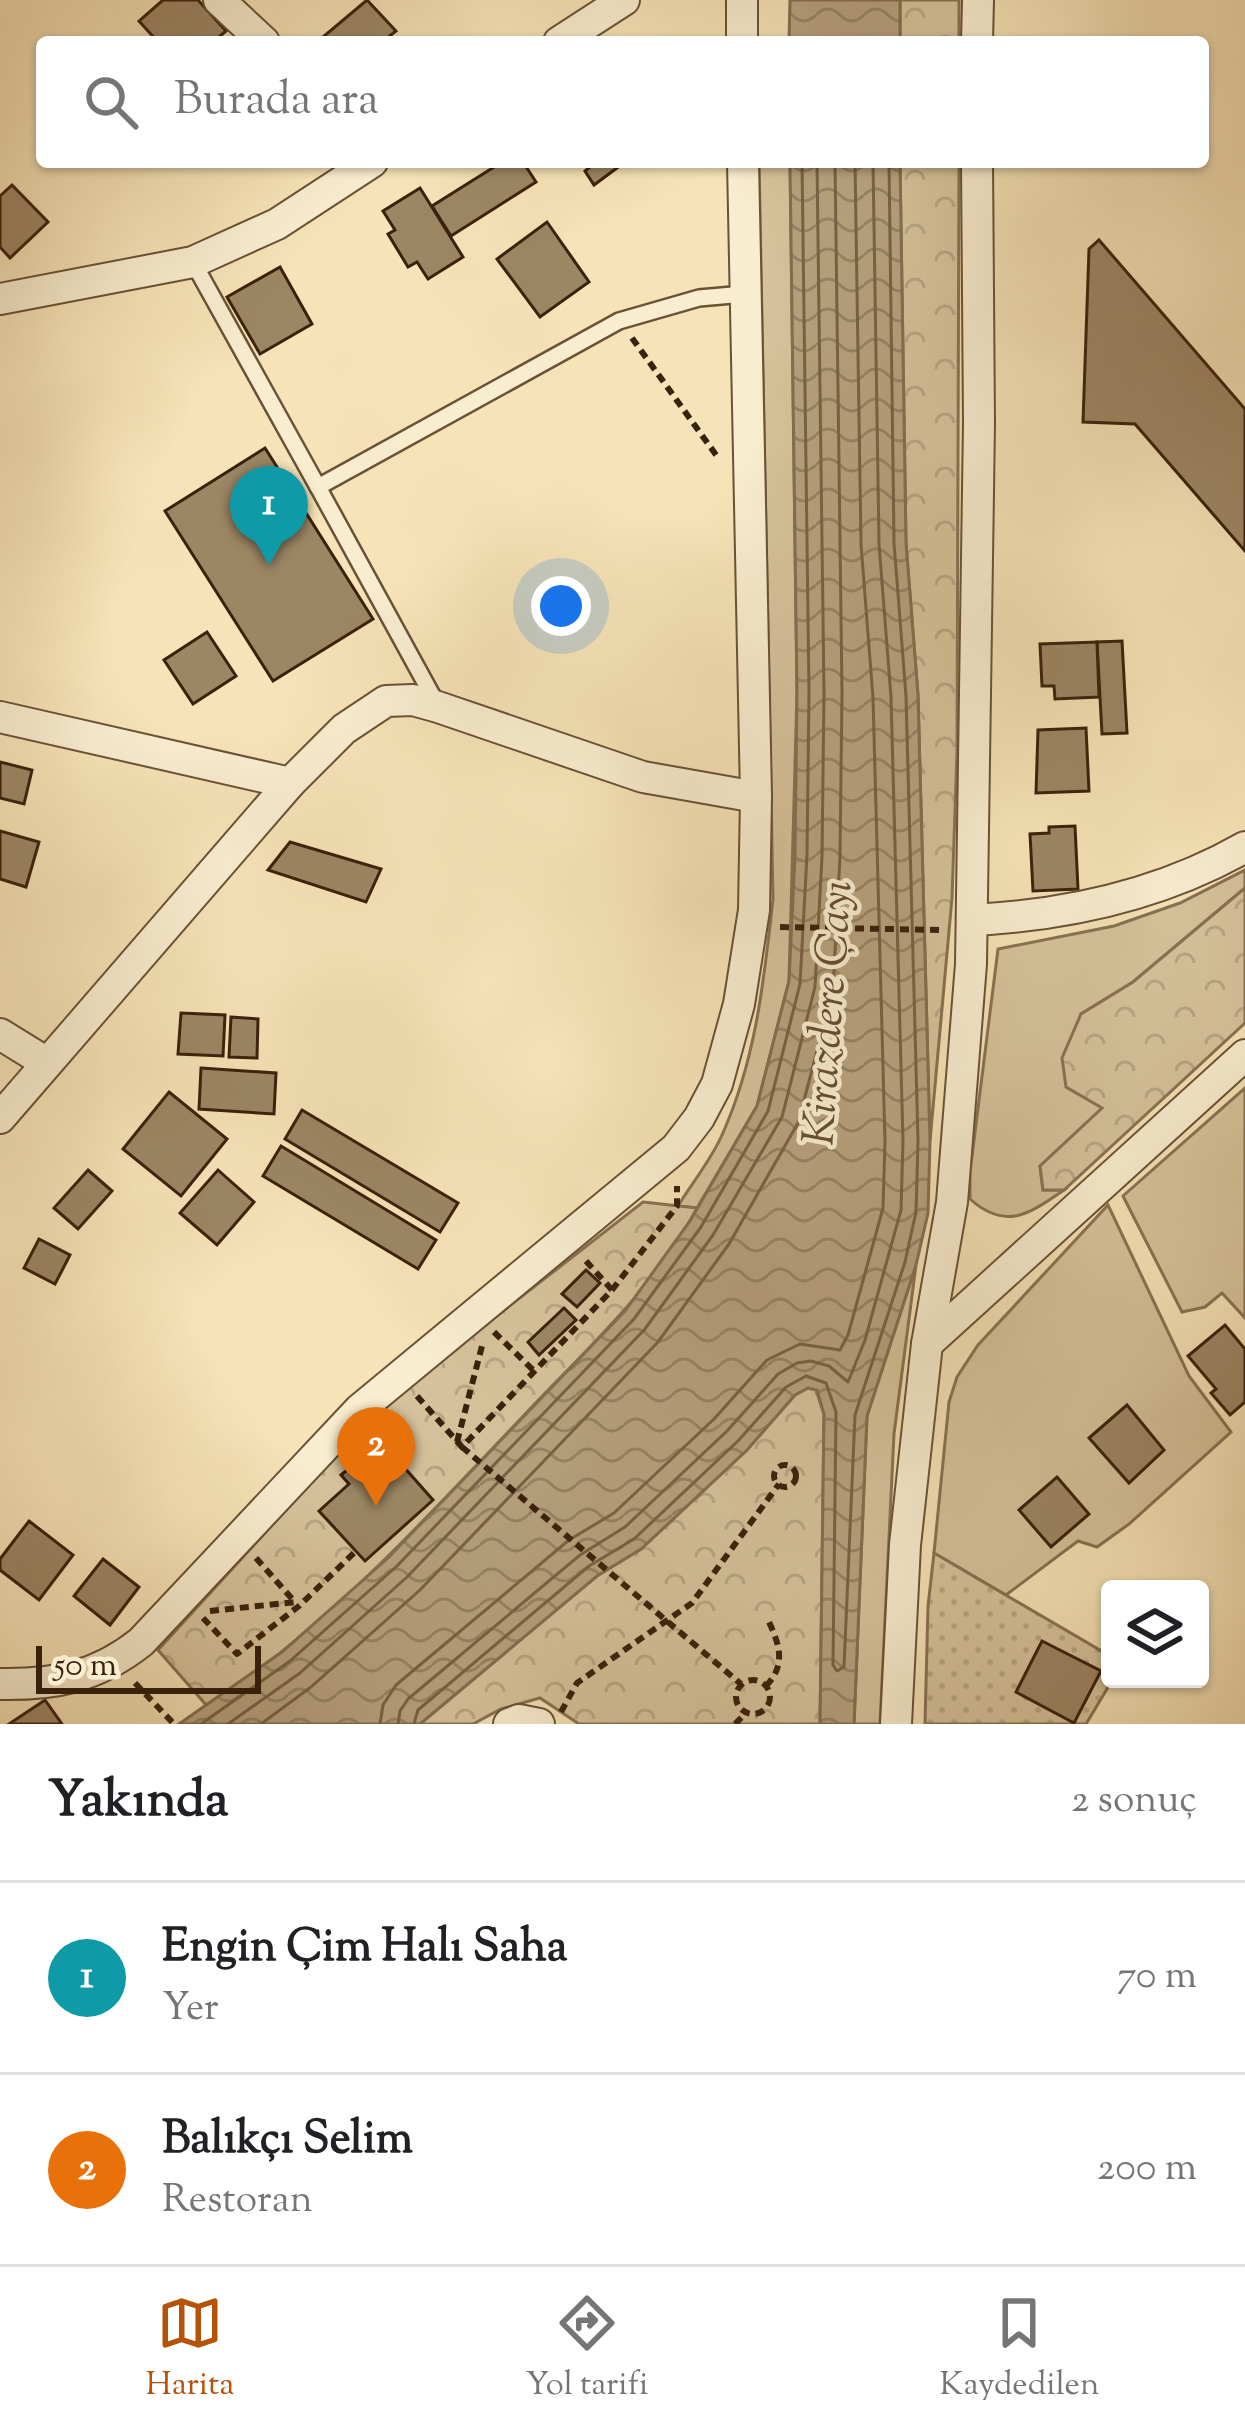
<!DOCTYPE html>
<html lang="tr">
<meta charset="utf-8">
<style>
body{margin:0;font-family:"Sorts Mill Goudy",serif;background:#f2f2f2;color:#202124}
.controls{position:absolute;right:36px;bottom:36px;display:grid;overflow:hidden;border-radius:12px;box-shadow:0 3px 9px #0004}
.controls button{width:108px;height:108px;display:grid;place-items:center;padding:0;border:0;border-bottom:3px solid #e0e0e0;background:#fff;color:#202124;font:60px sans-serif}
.scale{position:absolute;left:36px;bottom:30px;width:225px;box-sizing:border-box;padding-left:12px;border:6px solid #3a210b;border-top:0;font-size:33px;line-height:42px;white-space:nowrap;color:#3a210b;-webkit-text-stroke:9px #f9edd0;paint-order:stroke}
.you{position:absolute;left:561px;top:606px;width:42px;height:42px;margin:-30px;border:9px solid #fff;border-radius:50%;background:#1a73e8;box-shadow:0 0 0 18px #1a73e833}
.badge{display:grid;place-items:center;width:78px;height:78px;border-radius:50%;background:#b45309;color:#fff;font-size:39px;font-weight:700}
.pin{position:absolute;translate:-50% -99px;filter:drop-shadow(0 3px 6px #0008)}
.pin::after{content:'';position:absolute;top:63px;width:42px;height:36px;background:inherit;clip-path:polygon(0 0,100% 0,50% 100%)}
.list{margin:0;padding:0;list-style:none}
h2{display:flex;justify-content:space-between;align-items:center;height:156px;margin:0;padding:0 48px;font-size:51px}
h2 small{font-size:39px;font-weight:400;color:#757577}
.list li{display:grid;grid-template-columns:78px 1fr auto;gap:36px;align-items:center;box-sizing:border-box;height:192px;padding:0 48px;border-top:3px solid #e0e0e0}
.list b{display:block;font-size:45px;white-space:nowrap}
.list p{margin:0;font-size:39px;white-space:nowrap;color:#757577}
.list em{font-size:39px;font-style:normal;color:#757577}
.icon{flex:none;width:66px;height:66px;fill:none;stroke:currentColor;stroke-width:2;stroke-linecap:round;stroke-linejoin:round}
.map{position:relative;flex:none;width:1245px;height:1724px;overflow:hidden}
.search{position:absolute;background:#fff;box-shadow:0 3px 9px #0004;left:36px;right:36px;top:36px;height:132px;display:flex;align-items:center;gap:30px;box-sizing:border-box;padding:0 42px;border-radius:12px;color:#757577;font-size:45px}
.sheet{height:540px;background:#fff}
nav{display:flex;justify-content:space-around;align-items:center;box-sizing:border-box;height:168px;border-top:3px solid #e0e0e0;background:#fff;font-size:33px;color:#757577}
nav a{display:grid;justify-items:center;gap:6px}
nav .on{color:#b45309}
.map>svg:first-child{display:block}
.grass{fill:#d6c29a;stroke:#887252;stroke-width:3}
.forest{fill:url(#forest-crowns);stroke:#887252;stroke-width:3}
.garden{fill:url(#garden-dots);stroke:#887252;stroke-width:3}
.water{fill:url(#water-waves);stroke:#846e4f;stroke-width:3}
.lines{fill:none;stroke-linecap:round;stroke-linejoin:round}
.shore{stroke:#786144;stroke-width:3}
.building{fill:#9c8664;stroke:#3a210b;stroke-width:3}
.service-casing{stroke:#695236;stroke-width:20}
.minor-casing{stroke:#695236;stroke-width:34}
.path{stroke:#3a210b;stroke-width:6;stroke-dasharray:9 6;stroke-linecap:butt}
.service{stroke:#f9edd0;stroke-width:15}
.minor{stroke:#f9edd0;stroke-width:30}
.labels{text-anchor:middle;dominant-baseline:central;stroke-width:9;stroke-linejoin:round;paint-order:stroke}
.water-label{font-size:45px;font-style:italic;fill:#654e33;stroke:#f9edd0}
</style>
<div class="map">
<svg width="1245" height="1724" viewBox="0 0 1245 1724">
<defs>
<pattern id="forest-crowns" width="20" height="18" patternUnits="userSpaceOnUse" patternTransform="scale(3)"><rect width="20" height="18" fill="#d6c29a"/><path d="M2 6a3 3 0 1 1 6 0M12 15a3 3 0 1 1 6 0" fill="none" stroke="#b8a683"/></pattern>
<pattern id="garden-dots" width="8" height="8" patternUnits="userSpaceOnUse" patternTransform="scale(3)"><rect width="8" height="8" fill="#d6c29a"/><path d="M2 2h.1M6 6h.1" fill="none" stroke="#b8a683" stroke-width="1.8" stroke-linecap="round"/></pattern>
<pattern id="water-waves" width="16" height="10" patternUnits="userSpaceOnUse" patternTransform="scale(3)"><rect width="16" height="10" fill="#b6a17d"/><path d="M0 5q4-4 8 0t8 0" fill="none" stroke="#958365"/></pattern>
</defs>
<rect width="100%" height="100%" fill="#f6e3b7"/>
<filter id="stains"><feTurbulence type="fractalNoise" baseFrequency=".00167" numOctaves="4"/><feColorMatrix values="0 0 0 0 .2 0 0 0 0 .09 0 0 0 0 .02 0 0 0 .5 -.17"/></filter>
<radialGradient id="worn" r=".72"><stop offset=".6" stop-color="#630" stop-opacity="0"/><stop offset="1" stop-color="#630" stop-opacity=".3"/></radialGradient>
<g class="grass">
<path d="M759 162H790L797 693 789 981 757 1106 697 1208 678 1206C692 1183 711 1160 722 1135 756 1060 764 980 773 899Z"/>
<path d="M1245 870V888L1133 982 1081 1014 1103 1108 1040 1166 1043 1190H1064C1029 1214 1006 1231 970 1199V1172L998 949 1114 926 1180 903Z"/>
<polygon points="1245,1088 1245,1318 1222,1293 1205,1307 1182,1312 1123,1196"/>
<polygon points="1108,1205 1189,1376 1231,1432 1129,1524 1097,1547 1078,1541 1006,1595 934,1553 949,1402 957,1377 978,1345"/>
<polygon points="916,1265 894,1434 880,1724 854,1724 867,1416"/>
</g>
<g class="forest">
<rect x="900" y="0" width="59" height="42"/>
<polygon points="900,162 959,162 957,752 952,898 930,1141 918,695 906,543"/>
<polygon points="1245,888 1245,1023 1064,1190 1043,1190 1040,1166 1102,1108 1066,1087 1062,1058 1081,1014 1133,982"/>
<path d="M643 1202 697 1208C656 1286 589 1347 528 1411 428 1516 330 1626 207 1706L158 1650 361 1428 412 1382Z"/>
<polygon points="808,1388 816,1390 824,1414 820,1724 579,1724 540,1698 501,1709 473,1724 420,1724 597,1576 641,1549 747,1450 795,1395"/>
</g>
<polygon class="garden" points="934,1553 1110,1656 1113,1679 1086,1724 925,1724 928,1606"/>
<g class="water">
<polygon points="790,0 900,0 900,42 789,42"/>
<polygon points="790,162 900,162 906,543 918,695 930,1141 928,1213 916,1265 867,1416 854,1724 820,1724 824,1414 817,1390 808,1388 795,1395 747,1450 641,1549 597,1576 420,1724 179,1724 282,1652 388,1558 625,1311 690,1221 757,1106 789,981 795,855 797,693"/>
</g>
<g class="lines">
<g class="shore">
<polyline points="201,1724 290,1661 397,1566 634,1319 701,1227 768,1111 800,984 807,855 809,693 802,162"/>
<polyline points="228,1724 300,1673 407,1577 645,1329 713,1235 782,1117 815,987 822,856 824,693 817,162"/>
<polyline points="261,1724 311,1687 420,1590 658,1342 729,1244 798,1123 833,990 840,856 842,693 835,162"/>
<polyline points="380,1724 383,1705 396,1685 569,1540 614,1513 714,1419 767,1360 800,1344 840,1350 848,1335 883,1208 885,1141 873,698 861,544 855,162"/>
<polyline points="398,1724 400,1711 408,1699 580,1555 625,1527 727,1431 778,1374 797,1363 811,1361 829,1366 848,1382 865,1340 901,1210 903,1141 891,697 879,544 873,162"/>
<polyline points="414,1724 418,1710 589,1566 634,1539 738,1441 786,1387 806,1376 826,1383 836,1412 833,1665 837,1671 844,1667 855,1415 905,1262 916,1212 918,1141 906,696 894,543 889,162"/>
</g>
</g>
<g class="building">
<polygon points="163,0 198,0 226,31 213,42 158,42 139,21"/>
<polygon points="367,0 396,31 382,42 317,42"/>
<polygon points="502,162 523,162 536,182 451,236 432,206"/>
<polygon points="586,162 625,162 594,185 585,171 590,167"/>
<polygon points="12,185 48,222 10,258 0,247 0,196"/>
<polygon points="420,188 463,257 428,279 417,262 408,267 388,234 395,230 383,211"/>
<polygon points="547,222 589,282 540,317 497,259"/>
<polygon points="1099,240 1245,409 1245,551 1135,424 1083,422 1089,249"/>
<polygon points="280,267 312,324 260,354 227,297"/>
<polygon points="265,448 373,619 273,681 165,511"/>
<polygon points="207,632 236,676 193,704 164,660"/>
<polygon points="1122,641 1127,733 1102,734 1097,642"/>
<polygon points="1097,642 1099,697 1055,699 1054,686 1042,686 1040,644"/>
<polygon points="1086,728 1089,791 1036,793 1038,730"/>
<polygon points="0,762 32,770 24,804 0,798"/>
<polygon points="1075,826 1078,889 1033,891 1030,834 1049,833 1049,827"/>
<polygon points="0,831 39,842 26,887 0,879"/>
<polygon points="290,842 381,869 366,902 268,870"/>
<polygon points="181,1013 225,1015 223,1056 178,1054"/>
<polygon points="231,1017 258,1019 257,1058 229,1057"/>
<polygon points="201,1068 276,1073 274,1114 199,1109"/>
<polygon points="169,1092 227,1139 181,1196 123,1149"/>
<polygon points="302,1110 458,1203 440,1232 285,1139"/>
<polygon points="281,1146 436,1240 418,1269 263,1176"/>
<polygon points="88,1170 112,1191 78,1229 54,1208"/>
<polygon points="218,1170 254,1202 217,1245 180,1213"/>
<polygon points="39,1239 70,1255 55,1284 24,1268"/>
<polygon points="586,1270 600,1283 577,1307 562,1294"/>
<polygon points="564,1308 576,1320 539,1355 528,1342"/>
<polygon points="1225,1325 1245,1349 1245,1402 1230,1415 1211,1393 1216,1389 1188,1356"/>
<polygon points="1127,1405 1164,1450 1129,1483 1089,1438"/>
<polygon points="387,1448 433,1500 365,1561 319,1511 349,1484 341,1475 352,1466 359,1473"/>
<polygon points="1057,1477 1089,1514 1051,1547 1019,1510"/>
<polygon points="29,1521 73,1555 39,1600 0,1570 0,1559"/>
<polygon points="103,1559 139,1587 110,1625 74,1596"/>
<polygon points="1042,1641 1101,1671 1074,1723 1016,1692"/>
<polygon points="45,1700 62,1724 9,1724"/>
</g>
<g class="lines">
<defs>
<g id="service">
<polyline points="193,262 318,487 619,321 699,298 744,294"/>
<polyline points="318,487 438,706"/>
</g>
<g id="minor">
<polyline points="219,0 264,42"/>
<polyline points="742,0 742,42"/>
<polyline points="559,42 624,0"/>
<polyline points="977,42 978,0"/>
<polyline points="0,299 193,262 277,224 372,162"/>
<polyline points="0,717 290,783"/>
<path d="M973 920C1069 915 1161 895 1245 847"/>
<polyline points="0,1034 47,1063"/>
<polyline points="0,1118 290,783 344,729 386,701 413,700 438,707 643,777 756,797"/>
<polyline points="927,1344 1245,1055"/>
<path d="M0 1684C55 1685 97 1677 141 1642L360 1409 676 1148 699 1118 717 1084 739 1004 754 910 756 797 743 162"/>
<polyline points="509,1724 519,1720 539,1724"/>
<polyline points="896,1724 905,1545 927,1344 952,1202 971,964 979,423 977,162"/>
</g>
</defs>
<use href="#service" class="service-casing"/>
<use href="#minor" class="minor-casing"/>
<g class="path">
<polyline points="632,338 719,459"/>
<polyline points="780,927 941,930"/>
<polyline points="586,1261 612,1290"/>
<polyline points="494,1332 534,1371"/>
<polyline points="417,1396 462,1447 612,1290 677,1206 677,1186"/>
<polyline points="457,1442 482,1346"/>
<polyline points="462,1447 741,1684"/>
<circle cx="785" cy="1476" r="11"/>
<polyline points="256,1558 295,1602"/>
<polyline points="210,1611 296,1602"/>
<polyline points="203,1618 237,1654 299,1606 356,1551"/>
<circle cx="753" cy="1697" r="17"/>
<polyline points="135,1683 174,1724"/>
<path d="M766 1686C786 1665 780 1646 769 1622"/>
<polyline points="561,1712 577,1683 692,1603 779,1484"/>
<polyline points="735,1724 746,1713"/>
</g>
<use href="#service" class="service"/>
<use href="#minor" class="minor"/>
</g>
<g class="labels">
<g class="water-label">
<text transform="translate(831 1013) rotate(-86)">Kirazdere Çayı</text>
</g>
</g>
<rect width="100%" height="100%" filter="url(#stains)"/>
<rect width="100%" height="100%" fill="url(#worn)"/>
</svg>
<div class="controls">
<button><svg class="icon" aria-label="layers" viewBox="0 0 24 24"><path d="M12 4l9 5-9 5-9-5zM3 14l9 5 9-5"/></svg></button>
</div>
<div class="scale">50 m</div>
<div class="you"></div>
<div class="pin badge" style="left:269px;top:565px;background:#0f9aa8">1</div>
<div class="pin badge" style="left:376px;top:1506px;background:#e8710a">2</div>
<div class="search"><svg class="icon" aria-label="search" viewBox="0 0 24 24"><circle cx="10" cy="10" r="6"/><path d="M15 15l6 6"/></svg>Burada ara</div>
</div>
<section class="sheet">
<h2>Yakında<small>2 sonuç</small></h2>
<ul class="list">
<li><span class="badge" style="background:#0f9aa8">1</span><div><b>Engin Çim Halı Saha</b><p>Yer</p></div><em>70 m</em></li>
<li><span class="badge" style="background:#e8710a">2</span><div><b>Balıkçı Selim</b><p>Restoran</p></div><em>200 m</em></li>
</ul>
</section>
<nav>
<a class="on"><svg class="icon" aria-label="map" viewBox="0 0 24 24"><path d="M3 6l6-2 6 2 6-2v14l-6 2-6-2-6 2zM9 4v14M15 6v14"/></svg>Harita</a>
<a><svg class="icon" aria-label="directions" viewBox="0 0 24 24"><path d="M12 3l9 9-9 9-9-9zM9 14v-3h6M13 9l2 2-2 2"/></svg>Yol tarifi</a>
<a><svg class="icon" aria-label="saved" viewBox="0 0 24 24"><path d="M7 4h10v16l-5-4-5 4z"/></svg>Kaydedilen</a>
</nav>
